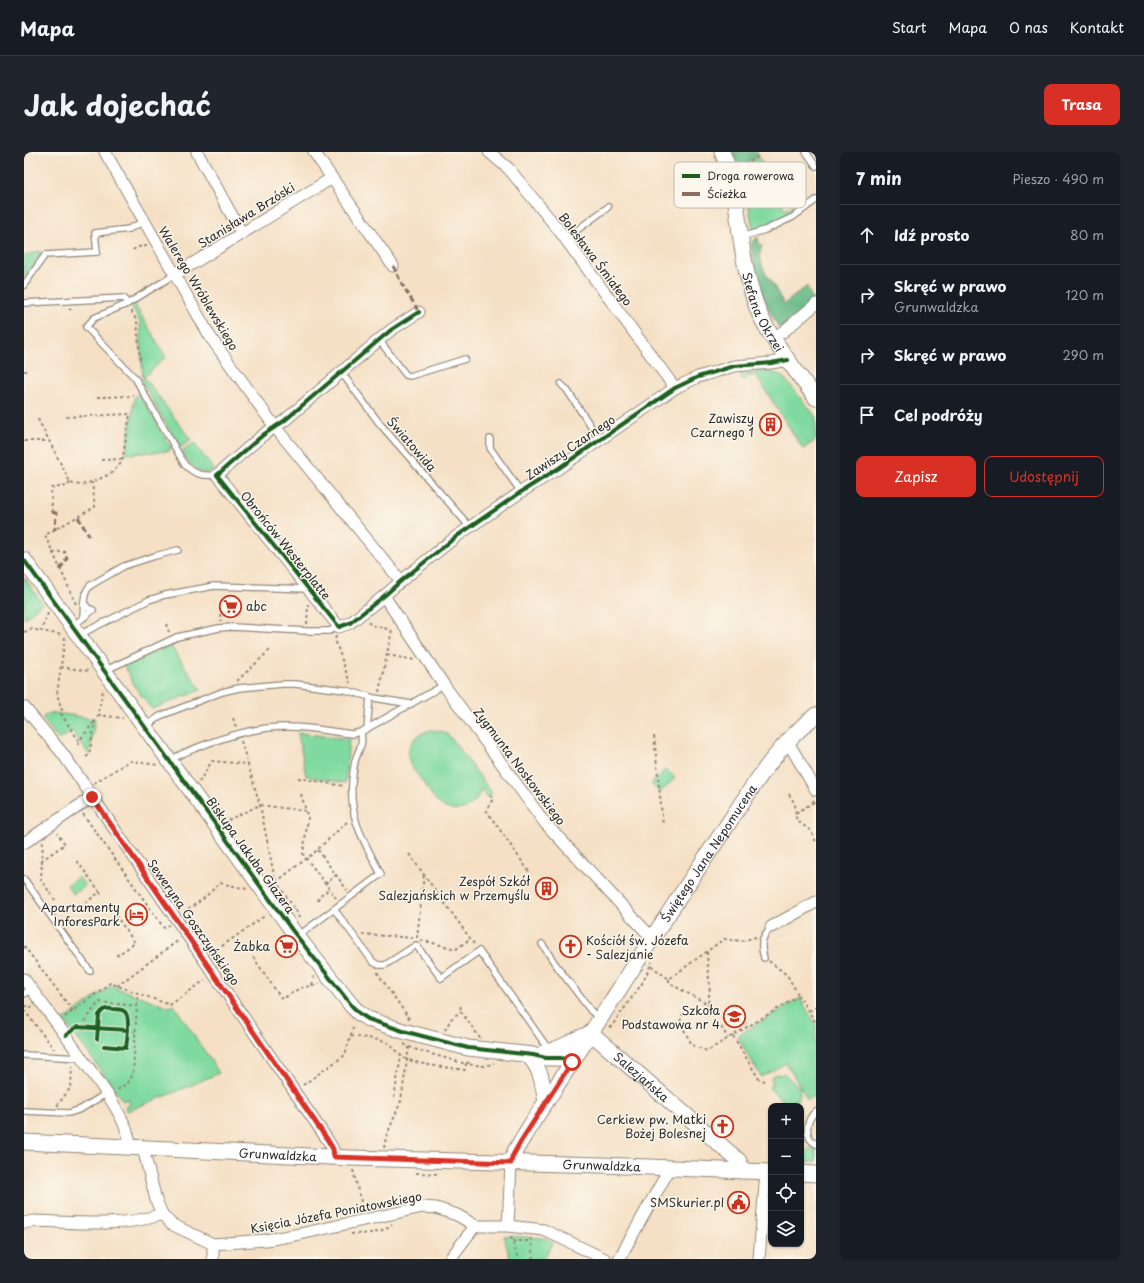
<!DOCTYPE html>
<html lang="pl">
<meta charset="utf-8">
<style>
body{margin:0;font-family:"Playpen Sans",sans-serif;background:#20242c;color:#f1f3f6}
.controls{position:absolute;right:12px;bottom:12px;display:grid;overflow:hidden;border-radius:8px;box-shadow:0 1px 3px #0004}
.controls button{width:36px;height:36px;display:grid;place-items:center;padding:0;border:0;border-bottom:1px solid #363941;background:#171b24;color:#f1f3f6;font:20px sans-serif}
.stop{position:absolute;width:12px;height:12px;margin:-9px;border:3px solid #d93025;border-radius:50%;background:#fff}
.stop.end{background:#d93025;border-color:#fff;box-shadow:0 1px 4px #0008}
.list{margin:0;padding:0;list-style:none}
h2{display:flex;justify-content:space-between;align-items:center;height:52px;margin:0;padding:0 16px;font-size:17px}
h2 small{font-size:13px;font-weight:400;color:#9ea1a6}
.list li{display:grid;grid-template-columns:26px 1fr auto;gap:12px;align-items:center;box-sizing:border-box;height:60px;padding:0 16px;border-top:1px solid #363941}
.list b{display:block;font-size:15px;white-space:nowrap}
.list p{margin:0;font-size:13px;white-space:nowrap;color:#9ea1a6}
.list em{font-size:13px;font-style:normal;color:#9ea1a6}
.actions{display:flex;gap:8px;padding:12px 16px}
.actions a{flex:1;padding:9px 0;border:1px solid #d93025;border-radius:8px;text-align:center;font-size:14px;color:#d93025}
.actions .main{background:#d93025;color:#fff}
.icon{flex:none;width:22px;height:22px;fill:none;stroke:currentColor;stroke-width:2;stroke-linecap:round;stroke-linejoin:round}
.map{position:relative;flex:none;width:792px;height:1107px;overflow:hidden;border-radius:8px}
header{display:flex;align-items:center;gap:24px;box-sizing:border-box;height:56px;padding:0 20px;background:#171b24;border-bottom:1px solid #363941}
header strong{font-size:19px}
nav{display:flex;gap:22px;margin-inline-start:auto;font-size:14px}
.intro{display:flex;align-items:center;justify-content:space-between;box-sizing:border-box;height:96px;padding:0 24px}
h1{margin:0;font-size:28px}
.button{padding:10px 18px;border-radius:8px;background:#d93025;color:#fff;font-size:14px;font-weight:700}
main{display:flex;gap:24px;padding:0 24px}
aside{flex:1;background:#171b24;border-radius:8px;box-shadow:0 1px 3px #0004}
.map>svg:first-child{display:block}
.green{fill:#80daa0;stroke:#568266}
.forest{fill:#68ba86;stroke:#4a7258}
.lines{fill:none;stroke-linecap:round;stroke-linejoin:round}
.lane-casing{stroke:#908678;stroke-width:8}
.street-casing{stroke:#908678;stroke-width:13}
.secondary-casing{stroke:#908678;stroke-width:17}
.path{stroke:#908678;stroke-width:2;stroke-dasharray:3 3;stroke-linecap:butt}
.lane{stroke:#fff;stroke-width:5.5}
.street{stroke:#fff;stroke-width:11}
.secondary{stroke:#fff;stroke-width:15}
.quiet{stroke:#8d6e63;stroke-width:3;stroke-dasharray:6 3;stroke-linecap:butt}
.cycleway-casing{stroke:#fbf7ec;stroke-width:6}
.cycleway{stroke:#1b5e20;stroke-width:4}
.route{stroke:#d93025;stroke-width:5}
.labels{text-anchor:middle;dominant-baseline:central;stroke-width:3;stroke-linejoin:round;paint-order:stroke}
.street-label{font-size:12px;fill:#2b2b2b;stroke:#fbf7ec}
.poi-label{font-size:12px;fill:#2b2b2b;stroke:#fbf7ec;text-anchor:end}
.key{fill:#fbf7ec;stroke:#bdbab2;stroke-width:1}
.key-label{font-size:11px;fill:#2b2b2b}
</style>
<header>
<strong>Mapa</strong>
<nav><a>Start</a><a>Mapa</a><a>O nas</a><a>Kontakt</a></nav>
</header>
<div class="intro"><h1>Jak dojechać</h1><a class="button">Trasa</a></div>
<main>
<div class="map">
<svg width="792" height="1107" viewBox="0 0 792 1107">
<rect width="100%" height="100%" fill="#fbf7ec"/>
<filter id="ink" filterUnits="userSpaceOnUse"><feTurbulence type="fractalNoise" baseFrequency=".025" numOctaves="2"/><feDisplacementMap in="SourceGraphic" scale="8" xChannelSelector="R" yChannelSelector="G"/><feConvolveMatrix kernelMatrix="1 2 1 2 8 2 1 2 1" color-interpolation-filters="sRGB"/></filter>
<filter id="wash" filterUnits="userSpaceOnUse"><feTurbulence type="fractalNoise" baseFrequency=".012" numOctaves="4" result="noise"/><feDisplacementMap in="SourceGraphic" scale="16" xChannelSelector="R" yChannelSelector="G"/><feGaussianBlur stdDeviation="0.9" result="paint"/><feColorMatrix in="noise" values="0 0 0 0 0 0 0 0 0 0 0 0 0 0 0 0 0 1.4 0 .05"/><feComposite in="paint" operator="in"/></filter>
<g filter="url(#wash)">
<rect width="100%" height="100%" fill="#f5e0c5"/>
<g class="green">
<polygon points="735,5 761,58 792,40 792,44 763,63 734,77 729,75 728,72 722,39 725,38 724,32 721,32 719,21 717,17"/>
<polygon points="16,99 17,102 0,126 0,104"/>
<polygon points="114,149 115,150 111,153 142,205 120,225 167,288 156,296 119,232 116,170 108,155 108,153"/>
<path d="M733 219C742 219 755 220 761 227L792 265V288L779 297 731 222 719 228 716 223Z"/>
<polygon points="114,242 117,245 147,296 145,299 102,302 111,244"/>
<path d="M170 291 190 318C176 328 164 310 158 300Z"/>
<polygon points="0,425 18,451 0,467"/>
<polygon points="146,493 177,538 128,557 113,538 100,514"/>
<polygon points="32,561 71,567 65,603 48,579 35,588 18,566 23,562"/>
<path d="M408 578 420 580 427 586 468 641 463 645 457 637C453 654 433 665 417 653 410 648 405 638 400 631 396 626 391 620 387 614 378 597 391 581 408 578Z"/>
<polygon points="274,581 325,587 321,631 282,624"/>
<polygon points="642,617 651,626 636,641 627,632"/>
<polygon points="55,725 61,734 49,742 43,733"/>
<polygon points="87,834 146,855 150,853 195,921 154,939 103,959 101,955 106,952 104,947 99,949 40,868"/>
<polygon points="776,846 792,873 792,943 784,948 762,911 737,925 713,884"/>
<polygon points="759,921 777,937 775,939 776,942 774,948 771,949 767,948 763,952 745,936 749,931 747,927 749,923 753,922 757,923"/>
<polygon points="785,996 792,998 792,1010 777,1009 777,1003 778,1003 779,998 782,1000"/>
<polygon points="480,1084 521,1086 529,1090 520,1107 517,1105 516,1107 486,1107"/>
</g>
<g class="forest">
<polygon points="708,0 733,0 735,3 716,16"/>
<path d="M734 85 735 91 738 94C733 105 740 118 745 128L746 127 760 152 783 134 789 151 756 176 754 174C737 145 731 125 727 91Z"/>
</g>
</g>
<g filter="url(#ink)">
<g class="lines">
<defs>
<g id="lane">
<polyline points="782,0 792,14"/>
<polyline points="717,85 741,78 769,65 792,48"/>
<polyline points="541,87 584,55"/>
<path d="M150 123 103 152 70 166 62 175 111 226 161 313C171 323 179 324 193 323"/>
<polyline points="0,133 21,103 73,100 71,81 105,77 120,69"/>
<polyline points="0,151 100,146 103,152"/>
<polyline points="355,188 382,223 386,224 441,207"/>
<polyline points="317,220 356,272 446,375"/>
<polyline points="537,232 543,238 575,287"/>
<polyline points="466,287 466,296 497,340"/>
<path d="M59 466C60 456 58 440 67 433L100 414 131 404 154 398"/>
<polyline points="49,474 69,458 64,456 60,451"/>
<polyline points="55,483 125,448 141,443 190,434 284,437"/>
<polyline points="82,518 153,485 195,476 208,475 282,479 305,479 315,475"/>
<polyline points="121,575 136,564 198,540 215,536 258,532 271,532 321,538 350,546 387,552"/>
<polyline points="343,577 346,545"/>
<path d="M146 608C158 601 172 596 185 591 211 582 238 574 266 575 287 575 308 580 328 582L337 580 420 533"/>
<polyline points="0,727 66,819"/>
<polyline points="310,757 349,810 355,813 361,813 392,793 417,826 455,799 523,895 524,900"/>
<path d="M274 784 357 722C338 686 323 664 329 621 330 616 330 611 332 606 336 594 339 594 337 580"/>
<polyline points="518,792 532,813 567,859 576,867"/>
<path d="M740 806C736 792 737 786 747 775"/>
<polyline points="0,842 8,837"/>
<polyline points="0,903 57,906"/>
<polyline points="0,959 45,961 57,957 83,941"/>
<path d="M792 959C782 968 779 985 792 992"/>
</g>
<g id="street">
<polyline points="81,0 187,186 251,275 377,429"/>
<polyline points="173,0 218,82"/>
<polyline points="290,0 369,114"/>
<polyline points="465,0 485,17 534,77 651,236"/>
<polyline points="150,123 308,26"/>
<polyline points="395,160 367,178 355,188 260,269 239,283 193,323 315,475 326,471 360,444 377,429 433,384 497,340 535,316 651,236 674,225 710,214 747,211 764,208"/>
<polyline points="750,185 760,179 792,152"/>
<polyline points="360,444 420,533 521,671 628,786"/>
<polyline points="0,555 39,602 50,618 303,987 309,997 310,1005"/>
<polyline points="764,590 792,638"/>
<polyline points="0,691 68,645"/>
<polyline points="747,775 792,750"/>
<path d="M0 827C19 853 38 878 56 904 72 926 106 969 106 995"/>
<polyline points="119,996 132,1048 138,1062 147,1072 189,1092 242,1088 276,1082 399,1055 412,1056 433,1063 452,1074 484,1074 520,1078 581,1107"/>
<path d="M0 1071 10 1069C49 1070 101 1076 138 1062"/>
<polyline points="484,1074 487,1011"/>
<polyline points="189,1092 189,1107"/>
<polyline points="426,1107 451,1074"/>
<polyline points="595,1107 646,1016"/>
<polyline points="735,1107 742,1020"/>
</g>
<g id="secondary">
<path id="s1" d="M698 0C716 40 713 84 724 125 727 138 731 151 736 163 750 191 773 221 792 246"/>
<polyline points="0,408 268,778 328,854 335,861 344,867 379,879 444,896 509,903 522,906 536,906 543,907 548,910"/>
<path id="s2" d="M567 881 715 1009 718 1019"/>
<path d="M519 901C536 898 551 887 567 881"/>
<path d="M504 903C518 918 518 930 522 950"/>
<path id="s3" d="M0 990 326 1006 577 1013 747 1020"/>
<path id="s4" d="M487 1011 491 999 506 974C568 881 627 786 690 693 720 649 749 596 792 563"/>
<polyline points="777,1021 792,1022"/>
</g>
</defs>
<use href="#lane" class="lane-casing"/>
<use href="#street" class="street-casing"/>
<use href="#secondary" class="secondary-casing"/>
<g class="path">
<polyline points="716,16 735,4"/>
<polyline points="109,98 113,95 123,94"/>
<polyline points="45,156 49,160"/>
<polyline points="107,159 113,169 116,208"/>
<polyline points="0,219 3,219"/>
<polyline points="73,245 110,244"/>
<polyline points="14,267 46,330 49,332 58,333 73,328 88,321 98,310 106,262 41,265"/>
<polyline points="0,289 24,289"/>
<polyline points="77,308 99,307"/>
<polyline points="28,360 27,336 44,334 46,330"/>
<polyline points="29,402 34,399 37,401"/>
<polyline points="52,452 21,383 71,355 68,330"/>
<polyline points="24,461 17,479 39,483"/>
<polyline points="196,462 197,469"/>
<polyline points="344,470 347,473 367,478"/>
<polyline points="142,472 145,480"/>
<polyline points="283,472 284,452"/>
<polyline points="0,480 8,477 17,479"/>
<polyline points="312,484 311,488 326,531"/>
<polyline points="41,485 33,542 38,558 37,562 55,589 71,569"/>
<polyline points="363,503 391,508"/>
<polyline points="37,515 66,519"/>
<polyline points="213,529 248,496"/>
<polyline points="355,540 368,478"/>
<polyline points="74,563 99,566"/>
<polyline points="209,566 212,575"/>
<polyline points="630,584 639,673"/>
<polyline points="217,589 236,653 251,728 273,760 275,766"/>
<polyline points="54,593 55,589"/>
<polyline points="62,605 65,603 71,569 74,563 79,538"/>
<polyline points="274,626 320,634"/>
<polyline points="175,630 188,609 224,612"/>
<polyline points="70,631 106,609 134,613"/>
<polyline points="277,642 284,666 279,702 312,746"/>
<polyline points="765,642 771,652 772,666 775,670 787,679 792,690"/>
<polyline points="466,643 469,647 462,658 506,721"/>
<polyline points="789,648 792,653"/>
<polyline points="772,661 790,650"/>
<polyline points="59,662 140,776 145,773"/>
<polyline points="204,668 236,653 282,659"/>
<polyline points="19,690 17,728 31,748"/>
<polyline points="294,698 323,738"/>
<polyline points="385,702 451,793"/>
<polyline points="17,709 41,692 33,681"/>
<polyline points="53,709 76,740 57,754"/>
<polyline points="252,730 291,700 325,668"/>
<polyline points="301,732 312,723"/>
<polyline points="77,742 76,740 77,739"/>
<polyline points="294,749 295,745 305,737"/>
<polyline points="88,758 111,791 92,804"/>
<polyline points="159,761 179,747 196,731 223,737"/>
<polyline points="338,782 389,786"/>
<polyline points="393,786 400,722"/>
<polyline points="397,788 432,797 446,787"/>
<polyline points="0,794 49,859"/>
<polyline points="683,800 684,819 686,834 684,852"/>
<polyline points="188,801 242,763"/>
<polyline points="229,805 257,846 260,846 276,836 296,832"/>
<polyline points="745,809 763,823 775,844"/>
<polyline points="627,814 645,827 700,787 718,789 732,785"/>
<polyline points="354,820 354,822 387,869"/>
<polyline points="645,827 645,830 652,835 684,852 686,856"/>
<polyline points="288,833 290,824"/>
<polyline points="93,834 155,788"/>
<polyline points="0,854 9,855"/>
<polyline points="113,854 114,842"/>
<polyline points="437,854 436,858 456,886"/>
<polyline points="0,858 30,897"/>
<polyline points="785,859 792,855"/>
<polyline points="659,861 656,870 668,893 683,899 775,844 792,871"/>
<polyline points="41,865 86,831 146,853 181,828"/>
<polyline points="59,875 61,869 75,850 113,854 109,922 104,931 93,938"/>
<polyline points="585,875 587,875 619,830 628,810"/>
<polyline points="697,875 704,886"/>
<polyline points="104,878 111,880"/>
<polyline points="421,878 427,867 437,859"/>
<path d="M327 884C339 886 355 886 366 892 373 897 376 906 385 908 402 914 422 915 441 918L442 912 461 914 470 911"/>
<polyline points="709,884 735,927 741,929"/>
<polyline points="380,892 390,897 442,912 447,909"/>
<polyline points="279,933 321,903 330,872"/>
<polyline points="370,946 377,904"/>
<polyline points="33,954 47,935 48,913"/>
<polyline points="360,996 362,985 377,949 385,895"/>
<polyline points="329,1018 339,1058"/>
<polyline points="392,1021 416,1022"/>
<path d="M327 1082C342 1081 356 1083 368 1072"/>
<polyline points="487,1085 494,1107"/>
<polyline points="507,1086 509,1107"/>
<polyline points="489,1089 507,1089"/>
</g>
<use href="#lane" class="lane"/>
<use href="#street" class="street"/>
<use href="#secondary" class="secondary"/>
<g class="quiet">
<polyline points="369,114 378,132 395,160"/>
<polyline points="28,360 32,361 31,378"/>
<polyline points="54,365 65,384"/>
<polyline points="36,417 43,406 40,399"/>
</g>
<defs>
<g id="cycleway">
<polyline points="395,160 367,178 355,188 260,269 239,283 193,323 315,475 326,471 360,444 377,429 433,384 497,340 535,316 651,236 674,225 710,214 747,211 764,208"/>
<polyline points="0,408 268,778 328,854 335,861 344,867 379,879 444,896 509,903 522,906 536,906 543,907 548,910"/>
<polyline points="42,883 53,875 104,878"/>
<path d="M73 887 75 863C78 858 81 856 88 857 92 857 97 857 100 859 107 863 103 888 102 896L80 894"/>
</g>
</defs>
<use href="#cycleway" class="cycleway-casing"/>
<use href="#cycleway" class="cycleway"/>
</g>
</g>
<g class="lines" filter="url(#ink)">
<polyline class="route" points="68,645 303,987 309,997 310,1005 487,1011 488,1005 497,989 548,910"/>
</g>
<defs>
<symbol id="building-ring" viewBox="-11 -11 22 22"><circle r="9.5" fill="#fbf7ec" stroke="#c8321e" stroke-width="1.5"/><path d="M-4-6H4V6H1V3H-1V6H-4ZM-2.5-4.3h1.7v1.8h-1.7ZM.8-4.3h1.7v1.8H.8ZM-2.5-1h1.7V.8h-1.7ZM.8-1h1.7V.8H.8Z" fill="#c8321e"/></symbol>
<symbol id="supermarket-ring" viewBox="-11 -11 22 22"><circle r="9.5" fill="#fbf7ec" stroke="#c8321e" stroke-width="1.5"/><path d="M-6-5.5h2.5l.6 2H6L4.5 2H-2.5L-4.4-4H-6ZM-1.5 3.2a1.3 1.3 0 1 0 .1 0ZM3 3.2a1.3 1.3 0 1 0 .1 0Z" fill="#c8321e"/></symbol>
<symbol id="hotel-ring" viewBox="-11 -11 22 22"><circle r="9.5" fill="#fbf7ec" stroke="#c8321e" stroke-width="1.5"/><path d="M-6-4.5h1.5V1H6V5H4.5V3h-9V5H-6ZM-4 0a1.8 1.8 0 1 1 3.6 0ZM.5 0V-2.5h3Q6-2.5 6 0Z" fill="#c8321e"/></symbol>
<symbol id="church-ring" viewBox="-11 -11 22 22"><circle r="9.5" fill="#fbf7ec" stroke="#c8321e" stroke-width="1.5"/><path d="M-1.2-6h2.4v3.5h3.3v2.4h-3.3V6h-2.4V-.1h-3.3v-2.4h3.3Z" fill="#c8321e"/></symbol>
<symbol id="school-ring" viewBox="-11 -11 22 22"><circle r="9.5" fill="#fbf7ec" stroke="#c8321e" stroke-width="1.5"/><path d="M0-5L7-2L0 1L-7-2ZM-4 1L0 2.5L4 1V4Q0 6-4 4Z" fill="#c8321e"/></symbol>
<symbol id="civic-ring" viewBox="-11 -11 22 22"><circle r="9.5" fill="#fbf7ec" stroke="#c8321e" stroke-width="1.5"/><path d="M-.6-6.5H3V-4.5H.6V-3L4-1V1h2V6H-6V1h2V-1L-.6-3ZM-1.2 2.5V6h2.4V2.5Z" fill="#c8321e"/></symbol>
</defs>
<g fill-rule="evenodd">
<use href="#building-ring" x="734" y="260" width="25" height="25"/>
<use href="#supermarket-ring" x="194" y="442" width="25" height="25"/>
<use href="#building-ring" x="510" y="724" width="25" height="25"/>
<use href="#hotel-ring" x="100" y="750" width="25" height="25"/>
<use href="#supermarket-ring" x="250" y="782" width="25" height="25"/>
<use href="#church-ring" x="534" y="782" width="25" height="25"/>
<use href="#school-ring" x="698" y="852" width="25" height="25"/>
<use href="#church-ring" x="686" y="962" width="25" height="25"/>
<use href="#civic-ring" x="702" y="1038" width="25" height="25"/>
</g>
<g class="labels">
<g class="street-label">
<text transform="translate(222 63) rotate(-32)">Stanisława Brzóski</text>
<text transform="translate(572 107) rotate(53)">Bolesława Śmiałego</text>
<text transform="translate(175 136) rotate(59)">Walerego Wróblewskiego</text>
<text stroke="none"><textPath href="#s1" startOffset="166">Stefana Okrzei</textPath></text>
<text transform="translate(388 292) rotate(49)">Światowida</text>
<text transform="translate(546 295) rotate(-34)">Zawiszy Czarnego</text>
<text transform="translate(262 393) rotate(51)">Obrońców Westerplatte</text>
<text transform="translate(496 614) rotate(53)">Zygmunta Noskowskiego</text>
<text stroke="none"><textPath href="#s4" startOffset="368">Świętego Jana Nepomucena</textPath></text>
<text transform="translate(227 703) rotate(54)">Biskupa Jakuba Glazera</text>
<text transform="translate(170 770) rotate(55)">Seweryna Goszczyńskiego</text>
<text stroke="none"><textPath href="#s2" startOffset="67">Salezjańska</textPath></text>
<text stroke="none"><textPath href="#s3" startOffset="254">Grunwaldzka</textPath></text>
<text stroke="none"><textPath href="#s3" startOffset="578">Grunwaldzka</textPath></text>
<text transform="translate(312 1060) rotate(-11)">Księcia Józefa Poniatowskiego</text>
</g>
<g class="poi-label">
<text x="730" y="266">Zawiszy<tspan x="730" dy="14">Czarnego 1</tspan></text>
<text x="222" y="454" text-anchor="start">abc</text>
<text x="506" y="729">Zespół Szkół<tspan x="506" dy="14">Salezjańskich w Przemyślu</tspan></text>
<text x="96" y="755">Apartamenty<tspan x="96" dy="14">InforesPark</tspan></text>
<text x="562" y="788" text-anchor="start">Kościół św. Józefa<tspan x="562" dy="14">- Salezjanie</tspan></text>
<text x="246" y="794">Żabka</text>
<text x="696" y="858">Szkoła<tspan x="696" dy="14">Podstawowa nr 4</tspan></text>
<text x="682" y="967">Cerkiew pw. Matki<tspan x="682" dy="14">Bożej Bolesnej</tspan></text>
<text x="700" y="1050">SMSkurier.pl</text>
</g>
</g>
<rect x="650" y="10" width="132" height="46" rx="6" class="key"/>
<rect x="658" y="22" width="18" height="4" fill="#1b5e20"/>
<rect x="658" y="40" width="18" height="4" fill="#8d6e63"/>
<g class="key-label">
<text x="683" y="28">Droga rowerowa</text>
<text x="683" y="46">Ścieżka</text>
</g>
</svg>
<div class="controls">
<button>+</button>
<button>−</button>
<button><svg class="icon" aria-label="locate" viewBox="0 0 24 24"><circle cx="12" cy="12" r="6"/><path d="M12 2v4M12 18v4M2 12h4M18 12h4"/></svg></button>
<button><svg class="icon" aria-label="layers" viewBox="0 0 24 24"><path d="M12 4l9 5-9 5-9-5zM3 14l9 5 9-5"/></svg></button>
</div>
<div class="stop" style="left:548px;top:910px"></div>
<div class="stop end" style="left:68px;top:645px"></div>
</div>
<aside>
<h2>7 min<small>Pieszo · 490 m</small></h2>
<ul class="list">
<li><svg class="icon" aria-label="ahead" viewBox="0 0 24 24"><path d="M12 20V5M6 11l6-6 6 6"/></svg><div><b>Idź prosto</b></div><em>80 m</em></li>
<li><svg class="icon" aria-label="right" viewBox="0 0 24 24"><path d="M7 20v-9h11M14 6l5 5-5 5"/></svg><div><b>Skręć w prawo</b><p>Grunwaldzka</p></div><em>120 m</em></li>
<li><svg class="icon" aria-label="right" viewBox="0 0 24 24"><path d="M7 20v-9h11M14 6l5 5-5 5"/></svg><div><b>Skręć w prawo</b></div><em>290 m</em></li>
<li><svg class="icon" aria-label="arrive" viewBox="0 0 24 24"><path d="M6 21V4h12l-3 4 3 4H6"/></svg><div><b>Cel podróży</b></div></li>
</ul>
<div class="actions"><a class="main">Zapisz</a><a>Udostępnij</a></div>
</aside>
</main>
